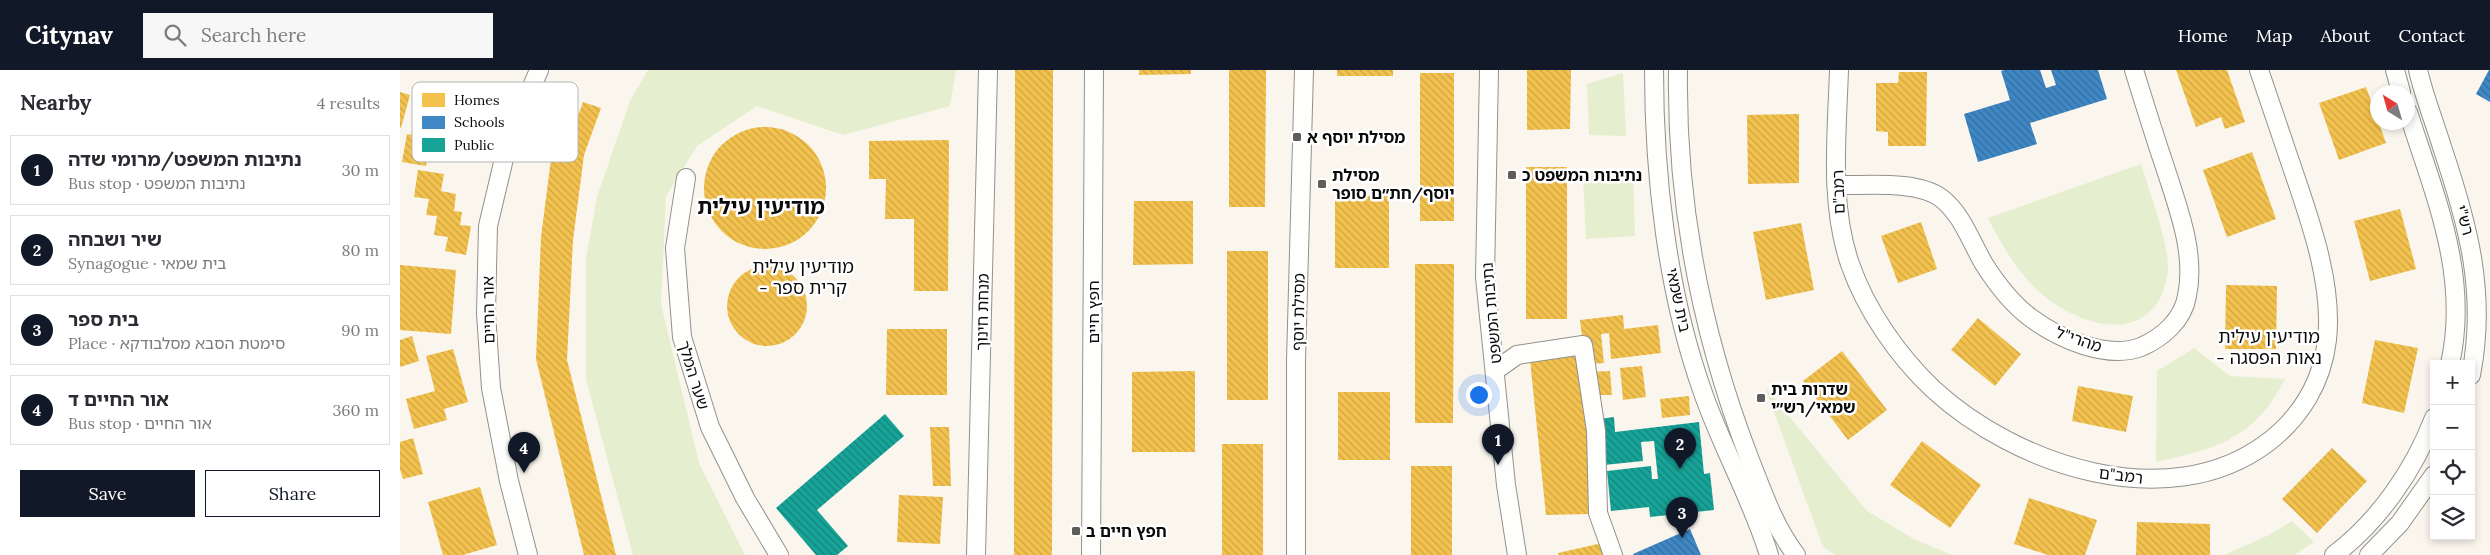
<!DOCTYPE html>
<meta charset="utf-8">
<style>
body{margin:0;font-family:Lora,"Noto Sans Hebrew",serif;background:#f7f7f7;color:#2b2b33}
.controls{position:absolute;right:15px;bottom:15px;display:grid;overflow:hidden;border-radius:0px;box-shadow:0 2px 8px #0003}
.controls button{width:45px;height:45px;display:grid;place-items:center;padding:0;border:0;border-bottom:1px solid #e1e1e2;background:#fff;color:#2b2b33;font:25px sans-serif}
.compass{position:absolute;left:1970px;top:15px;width:45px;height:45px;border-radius:50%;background:#fff;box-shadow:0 2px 8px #0003;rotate:323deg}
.you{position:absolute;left:1078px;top:324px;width:18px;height:18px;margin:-12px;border:4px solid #fff;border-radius:50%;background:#1a73e8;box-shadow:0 0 0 8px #1a73e833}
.badge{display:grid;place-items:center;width:32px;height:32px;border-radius:50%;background:#111827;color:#fff;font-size:16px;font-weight:700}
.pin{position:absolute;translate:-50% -41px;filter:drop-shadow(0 1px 2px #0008)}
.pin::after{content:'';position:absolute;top:26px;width:18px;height:15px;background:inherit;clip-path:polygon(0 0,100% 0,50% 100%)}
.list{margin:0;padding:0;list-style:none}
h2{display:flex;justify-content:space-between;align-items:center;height:65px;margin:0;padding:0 20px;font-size:21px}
h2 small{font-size:16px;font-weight:400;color:#7c7c81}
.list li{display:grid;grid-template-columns:32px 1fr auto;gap:15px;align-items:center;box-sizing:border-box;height:70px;margin:0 10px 10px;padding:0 10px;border:1px solid #e1e1e2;border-radius:0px}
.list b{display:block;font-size:19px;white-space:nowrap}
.list p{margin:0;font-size:16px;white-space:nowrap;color:#7c7c81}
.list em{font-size:16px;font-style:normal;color:#7c7c81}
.actions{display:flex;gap:10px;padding:15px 20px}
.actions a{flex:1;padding:11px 0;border:1px solid #111827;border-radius:0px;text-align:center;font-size:18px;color:#111827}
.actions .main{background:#111827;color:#fff}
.icon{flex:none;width:28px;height:28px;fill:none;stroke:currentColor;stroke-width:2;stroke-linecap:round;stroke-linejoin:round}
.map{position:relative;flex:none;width:2090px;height:485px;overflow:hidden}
header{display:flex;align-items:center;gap:30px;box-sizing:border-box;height:70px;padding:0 25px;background:#111827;color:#fff}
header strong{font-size:24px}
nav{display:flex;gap:28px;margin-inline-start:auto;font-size:18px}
.search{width:350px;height:45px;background:#f7f7f7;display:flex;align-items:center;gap:12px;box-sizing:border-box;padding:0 18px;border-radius:0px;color:#7c7c81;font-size:19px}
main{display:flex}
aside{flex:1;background:#fff}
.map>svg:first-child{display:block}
.grass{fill:#e5eece}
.homes{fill:url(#homes-back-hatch)}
.schools{fill:url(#schools-back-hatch)}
.public{fill:url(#public-back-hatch)}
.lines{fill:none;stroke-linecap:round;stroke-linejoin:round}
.minor-casing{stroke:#93918d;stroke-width:20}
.minor{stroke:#fefefc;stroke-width:18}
.poi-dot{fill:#5f5d5a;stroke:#fff;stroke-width:2}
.labels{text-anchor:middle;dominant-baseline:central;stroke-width:5;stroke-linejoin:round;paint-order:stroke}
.poi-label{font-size:16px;font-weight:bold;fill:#0b0b0b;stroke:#fff;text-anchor:start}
.street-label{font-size:16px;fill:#0b0b0b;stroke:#fff}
.neighbourhood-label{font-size:18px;fill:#0b0b0b;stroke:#fff}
.district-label{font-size:21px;font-weight:bold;fill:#0b0b0b;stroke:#fff}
.key{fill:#fff;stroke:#b6b6b6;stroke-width:1}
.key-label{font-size:14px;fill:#0b0b0b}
</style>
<header>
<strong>Citynav</strong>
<div class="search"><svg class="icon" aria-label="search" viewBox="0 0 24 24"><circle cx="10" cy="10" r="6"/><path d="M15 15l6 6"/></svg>Search here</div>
<nav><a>Home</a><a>Map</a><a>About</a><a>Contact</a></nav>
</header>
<main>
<aside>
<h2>Nearby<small>4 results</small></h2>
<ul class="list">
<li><span class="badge">1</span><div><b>נתיבות המשפט/מרומי שדה</b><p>Bus stop · נתיבות המשפט</p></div><em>30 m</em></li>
<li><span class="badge">2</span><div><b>שיר ושבחה</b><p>Synagogue · בית שמאי</p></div><em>80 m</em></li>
<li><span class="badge">3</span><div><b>בית ספר</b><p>Place · סימטת הסבא מסלבודקא</p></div><em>90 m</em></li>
<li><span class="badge">4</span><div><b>אור החיים ד</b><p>Bus stop · אור החיים</p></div><em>360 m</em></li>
</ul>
<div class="actions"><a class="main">Save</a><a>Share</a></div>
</aside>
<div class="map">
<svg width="2090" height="485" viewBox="0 0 2090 485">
<defs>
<pattern id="homes-back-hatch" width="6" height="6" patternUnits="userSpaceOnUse" patternTransform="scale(1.25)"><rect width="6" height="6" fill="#f2c14e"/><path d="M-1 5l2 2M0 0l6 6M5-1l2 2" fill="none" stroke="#cea443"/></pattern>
<pattern id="schools-back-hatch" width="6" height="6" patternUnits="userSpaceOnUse" patternTransform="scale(1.25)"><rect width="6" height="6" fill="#3f88c5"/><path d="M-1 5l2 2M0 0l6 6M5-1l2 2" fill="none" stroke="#336d9e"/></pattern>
<pattern id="public-back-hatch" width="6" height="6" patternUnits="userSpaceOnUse" patternTransform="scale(1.25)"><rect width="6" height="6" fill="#17a398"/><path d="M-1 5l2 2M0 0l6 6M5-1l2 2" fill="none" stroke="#13837a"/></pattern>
</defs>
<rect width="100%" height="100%" fill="#faf6ee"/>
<g class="grass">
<polygon points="248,0 556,0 550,36 443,65 357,36 297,76 266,126 261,234 299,393 345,485 233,485 186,309 186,189 197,127 230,31"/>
<polygon points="1223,3 1226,66 1189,65 1187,14"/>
<path d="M1741 94C1749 121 1773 182 1767 208 1751 283 1668 254 1631 214 1613 194 1600 172 1588 148Z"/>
<polygon points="1233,103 1235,166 1186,169 1183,106"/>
<path d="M1794 278 1830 306 1885 309C1855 368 1817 379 1756 392L1757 301Z"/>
<polygon points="1365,317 1467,441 1514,469 1552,485 1435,485 1423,477"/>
<polygon points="1892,451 1914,472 1894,485 1824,485 1867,466"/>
</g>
<g class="homes">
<polygon points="615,0 653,0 652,485 614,485"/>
<polygon points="739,0 791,0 791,4 739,5"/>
<polygon points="829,0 866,0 865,137 829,137"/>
<rect x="937" y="0" width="56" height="6"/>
<polygon points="1127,0 1171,0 1170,59 1127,60"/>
<polygon points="1776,0 1827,0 1845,52 1825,59 1821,47 1796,57"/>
<polygon points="1499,2 1527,2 1526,76 1488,76 1488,62 1476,61 1476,13 1498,13"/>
<rect x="1020" y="3" width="34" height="148"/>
<polygon points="1966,17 1986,73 1939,90 1919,33"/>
<polygon points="0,22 10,25 1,58 0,58"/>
<polygon points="183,32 201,38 184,85 173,170 167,290 216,485 184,485 136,289 141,167 152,81 165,82"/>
<polygon points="1399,44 1399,113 1348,114 1347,45"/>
<circle cx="365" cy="118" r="61"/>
<polygon points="7,64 30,68 26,96 2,92"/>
<polygon points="549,70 548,221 514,221 514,149 485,149 486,109 469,109 469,71"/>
<polygon points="1852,82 1876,149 1827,167 1803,100"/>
<rect x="1126" y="97" width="41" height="152"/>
<polygon points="18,100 44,104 41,121 56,124 54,141 62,142 60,155 71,156 66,185 45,181 48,167 34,165 37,146 26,145 29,129 14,127"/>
<rect x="935" y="126" width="54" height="72"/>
<polygon points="734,131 793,131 793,194 733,195"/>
<polygon points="2000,139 2016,199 1970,211 1954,151"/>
<polygon points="1521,152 1537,199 1498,213 1481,166"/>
<polygon points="1401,153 1414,220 1366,230 1353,162"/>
<rect x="827" y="181" width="41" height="149"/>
<polygon points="1015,194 1054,194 1053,353 1015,353"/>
<polygon points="0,195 56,200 51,264 0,260"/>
<circle cx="367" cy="236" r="40"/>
<polygon points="1826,215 1877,216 1876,279 1825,279"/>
<polygon points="1223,245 1224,259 1258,255 1261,283 1211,289 1209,263 1201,264 1204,293 1191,294 1188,266 1182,266 1180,250"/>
<polygon points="1578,248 1621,284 1595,316 1551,280"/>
<polygon points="487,259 547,259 547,325 486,325"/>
<polygon points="12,266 19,291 0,297 0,270"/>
<polygon points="1975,270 2018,278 2004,343 1962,333"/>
<polygon points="53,279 68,332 44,339 47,350 14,359 6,329 35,321 26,286"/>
<polygon points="1442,281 1487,340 1448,370 1403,311"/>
<polygon points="1179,285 1190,356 1189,444 1146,445 1130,290"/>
<polygon points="1242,296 1246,327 1223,330 1220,298"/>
<polygon points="795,301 795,382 732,382 732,302"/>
<polygon points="1210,301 1212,325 1196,325 1192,302"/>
<polygon points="1678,316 1733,326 1726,362 1672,351"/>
<rect x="938" y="322" width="52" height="68"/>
<polygon points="1289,326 1290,345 1262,348 1260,329"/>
<polygon points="530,357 549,357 551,416 533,416"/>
<polygon points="13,368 23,404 3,409 0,399 0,372"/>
<polygon points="1522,371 1581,415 1550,458 1490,415"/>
<rect x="822" y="374" width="41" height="111"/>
<polygon points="1932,378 1967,411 1917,463 1882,429"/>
<rect x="1011" y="396" width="41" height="89"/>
<polygon points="80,417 97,475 63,485 43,485 28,432"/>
<polygon points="499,425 543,427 540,474 497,472"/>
<polygon points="1629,428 1697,450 1685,485 1648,485 1614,474"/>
<polygon points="1737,452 1810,454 1810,485 1736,485"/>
<polygon points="1202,473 1202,485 1159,485 1158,483"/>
</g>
<g class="schools">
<polygon points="1604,0 1640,0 1646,18 1656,15 1651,0 1698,0 1707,29 1630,53 1637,74 1578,92 1564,44 1610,30 1601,1"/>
<polygon points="2089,0 2090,0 2090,32 2076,24"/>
<polygon points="1290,459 1301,485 1234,485 1233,484"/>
</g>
<g class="public">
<polygon points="485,344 504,366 417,440 448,476 437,485 416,485 376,438"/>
<polygon points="1214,347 1215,362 1299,352 1304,404 1310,403 1314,440 1250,447 1249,437 1211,441 1207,401 1251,396 1252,409 1258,409 1254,371 1241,372 1243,391 1204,395 1199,349"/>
</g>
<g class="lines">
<defs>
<g id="minor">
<polyline points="1089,0 1085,207 1106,415 1117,485"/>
<path d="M1254 0C1254 105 1267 221 1302 320 1321 376 1352 429 1369 485"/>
<path d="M1278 0C1276 133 1302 266 1350 390 1363 423 1374 456 1396 485"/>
<path d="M1439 0C1437 64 1429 133 1450 194 1466 240 1498 286 1533 319 1615 395 1768 447 1867 373 1900 348 1922 313 1927 270 1933 216 1912 156 1895 106 1883 71 1871 35 1859 0"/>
<polyline points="1995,0 2001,22"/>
<path d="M2018 0C2024 26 2034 51 2042 77 2068 154 2087 223 2071 305"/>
<path d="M2008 42C2034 124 2070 205 2050 294"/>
<polyline points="286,108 275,178 282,267 310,357 345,428 379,485"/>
<path d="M1437 115C1467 116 1516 110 1541 128 1562 144 1571 172 1584 194 1596 213 1612 234 1631 248 1658 268 1706 290 1741 277 1762 268 1783 250 1787 226 1796 183 1778 138 1765 97 1754 65 1744 32 1734 0"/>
<polyline points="1096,300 1117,285 1183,275 1196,361 1198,443 1213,485"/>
<polyline points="128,485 109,411 91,318 86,243 88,156 107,76 139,0"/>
<polyline points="576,485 588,0"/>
<polyline points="691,485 694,0"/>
<polyline points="896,485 896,291 904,0"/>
<path d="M1934 485C1979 451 2014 400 2034 348"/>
<polyline points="1969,485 2000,453 2034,405"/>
</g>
</defs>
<use href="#minor" class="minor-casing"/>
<use href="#minor" class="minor"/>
</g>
<g class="poi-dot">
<rect x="892" y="62" width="10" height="10" rx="2.5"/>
<rect x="1107" y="100" width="10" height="10" rx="2.5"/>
<rect x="917" y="109" width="10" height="10" rx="2.5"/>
<rect x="1356" y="323" width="10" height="10" rx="2.5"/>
<rect x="671" y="456" width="10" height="10" rx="2.5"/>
</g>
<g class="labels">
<g class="poi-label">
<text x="907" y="67">מסילת יוסף א</text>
<text x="932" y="105">מסילת<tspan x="932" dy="18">יוסף/חת״ם סופר</tspan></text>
<text x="1122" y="105">נתיבות המשפט כ</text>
<text x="1371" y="319">שדרות בית<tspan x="1371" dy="18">שמאי/רש״י</tspan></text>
<text x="686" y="461">חפץ חיים ב</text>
</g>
<g class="street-label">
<text transform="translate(1438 122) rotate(-92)">רמב"ם</text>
<text transform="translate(2065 150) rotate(74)">רש"י</text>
<text transform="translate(1279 230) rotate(78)">בית שמאי</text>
<text transform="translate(88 240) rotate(-91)">אור החיים</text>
<text transform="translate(582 242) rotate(-89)">מנחת חינוך</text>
<text transform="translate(693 242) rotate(-90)">חפץ חיים</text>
<text transform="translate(898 242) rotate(-89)">מסילת יוסף</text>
<text transform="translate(1091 243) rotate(-95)">נתיבות המשפט</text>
<text transform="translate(1679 269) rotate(19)">מהרי"ל</text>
<text transform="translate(294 305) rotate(73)">שער המלך</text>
<text transform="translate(1721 405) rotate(7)">רמב"ם</text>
</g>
<g class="neighbourhood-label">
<text x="403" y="196">מודיעין עילית<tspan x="403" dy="21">- קרית ספר</tspan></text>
<text x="1869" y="266">מודיעין עילית<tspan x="1869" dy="21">- נאות הפסגה</tspan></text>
</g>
<g class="district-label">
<text x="361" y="136">מודיעין עילית</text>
</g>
</g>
<rect x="12" y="12" width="166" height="80" rx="8" class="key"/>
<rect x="22" y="23" width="23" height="14" fill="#f2c14e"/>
<rect x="22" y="46" width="23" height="13" fill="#3f88c5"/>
<rect x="22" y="68" width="23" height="14" fill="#17a398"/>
<g class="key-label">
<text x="54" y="35">Homes</text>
<text x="54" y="57">Schools</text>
<text x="54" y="80">Public</text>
</g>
</svg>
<div class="controls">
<button>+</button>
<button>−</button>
<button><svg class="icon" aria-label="locate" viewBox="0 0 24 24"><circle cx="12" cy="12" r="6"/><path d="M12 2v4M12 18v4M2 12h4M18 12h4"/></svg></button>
<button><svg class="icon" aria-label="layers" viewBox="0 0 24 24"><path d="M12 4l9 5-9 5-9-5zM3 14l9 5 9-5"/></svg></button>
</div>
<svg class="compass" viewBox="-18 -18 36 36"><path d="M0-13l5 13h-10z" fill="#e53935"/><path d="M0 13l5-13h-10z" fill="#7c7c81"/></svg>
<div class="you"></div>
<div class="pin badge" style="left:1098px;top:395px">1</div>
<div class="pin badge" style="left:1280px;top:399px">2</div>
<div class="pin badge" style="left:1282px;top:468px">3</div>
<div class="pin badge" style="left:124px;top:403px">4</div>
</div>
</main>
